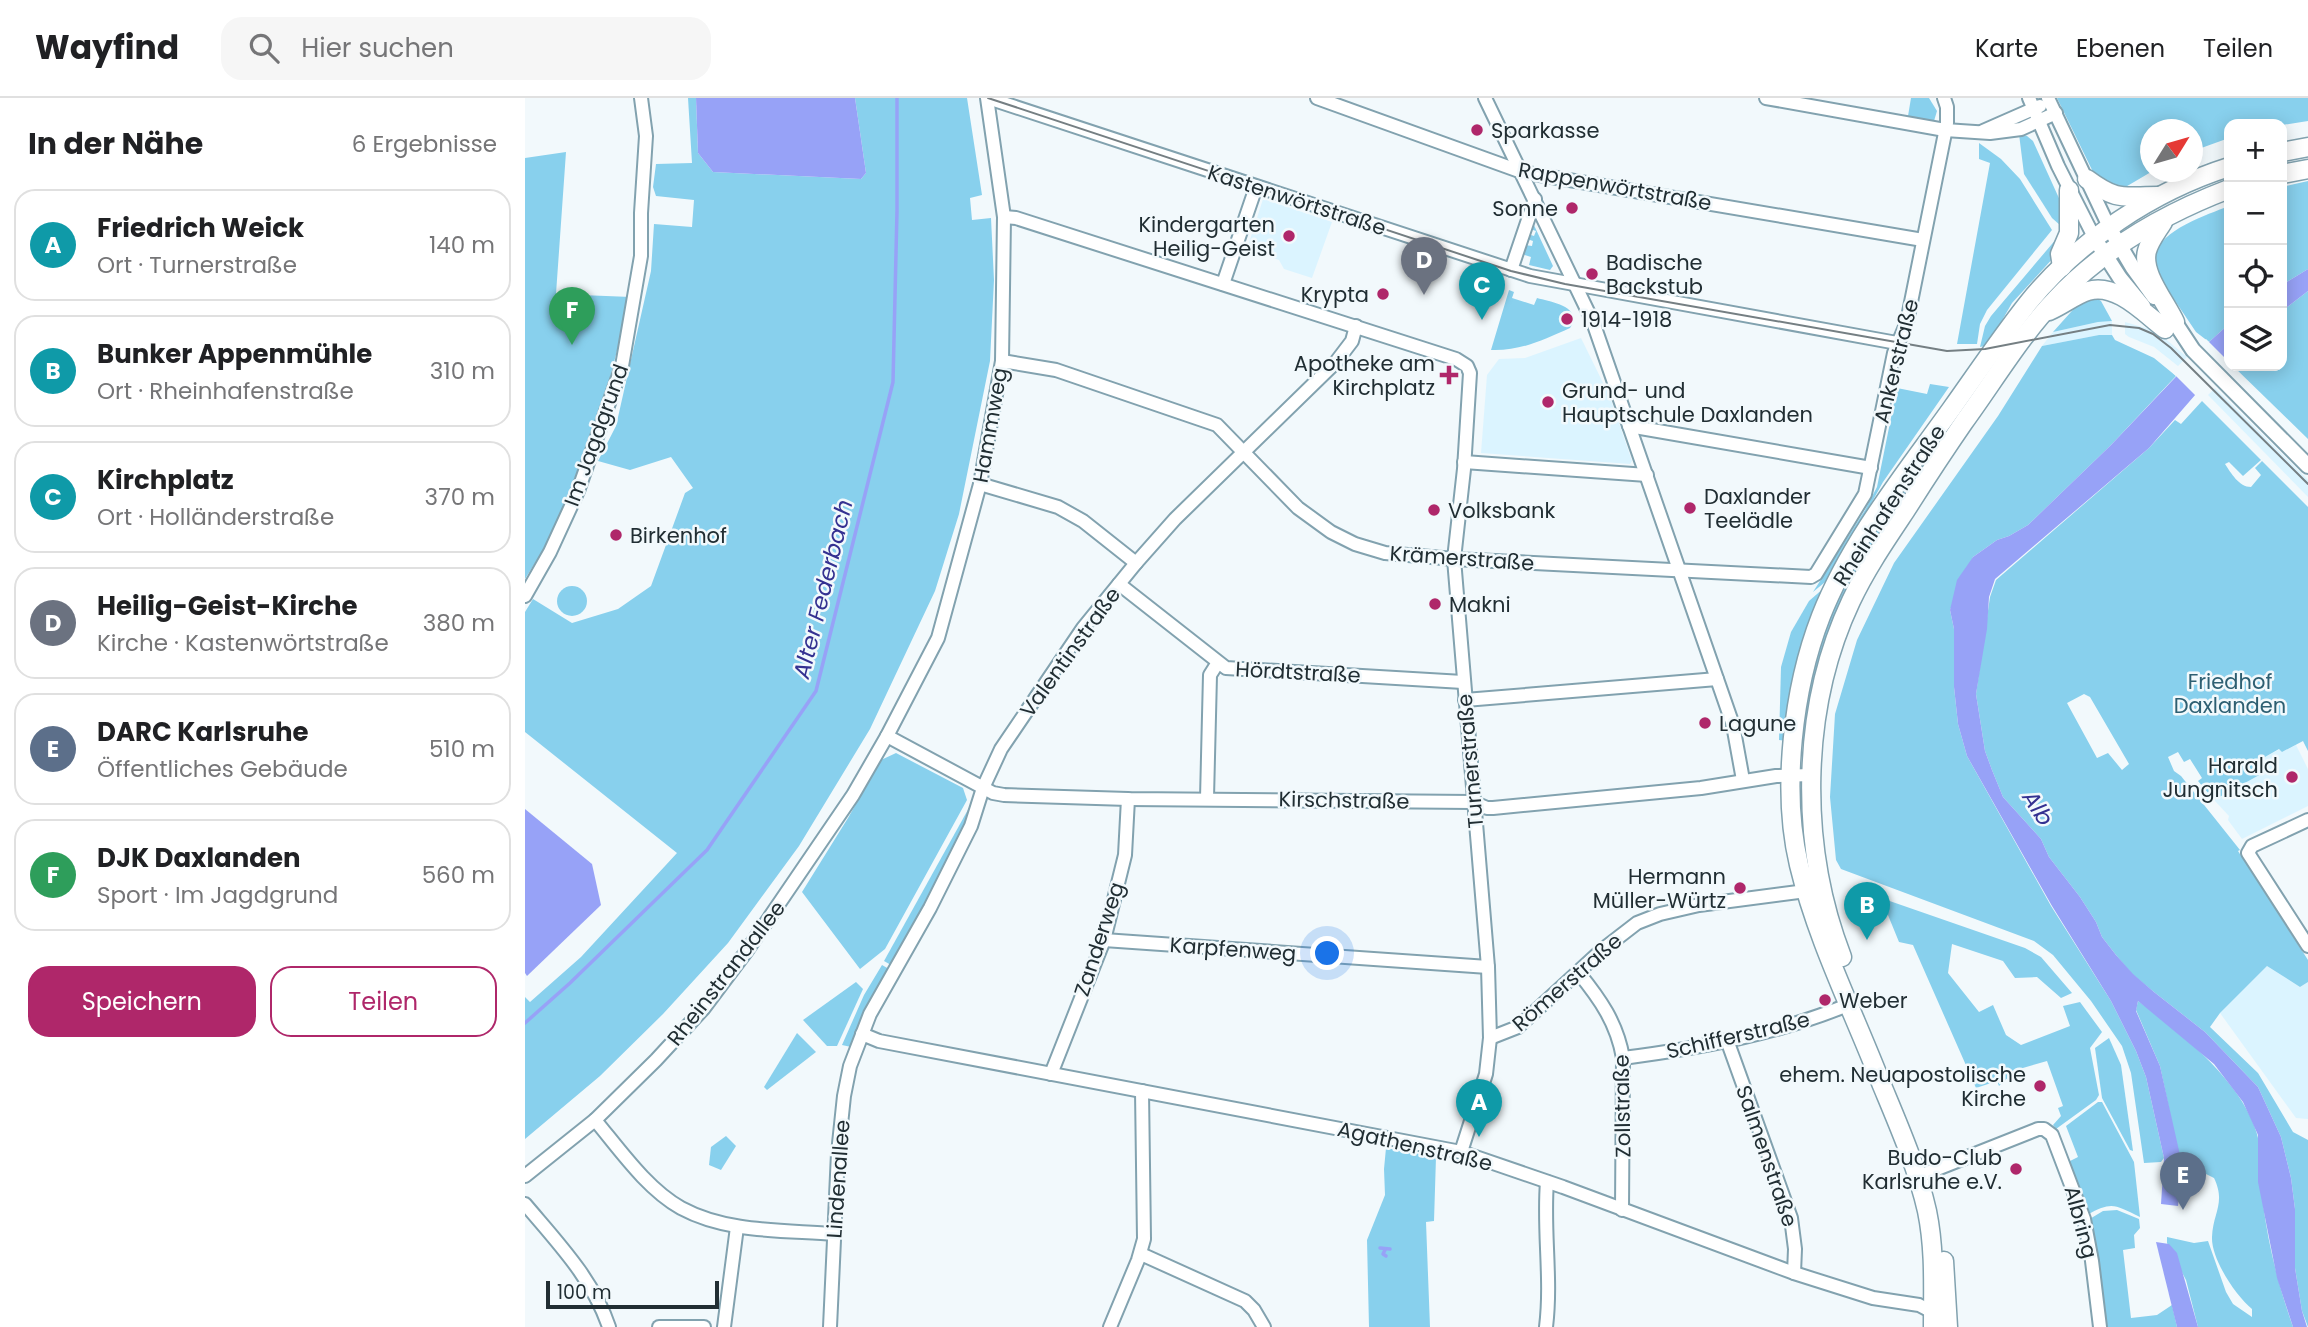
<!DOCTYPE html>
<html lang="de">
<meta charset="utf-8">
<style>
body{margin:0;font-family:Poppins,sans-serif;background:#f6f6f6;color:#202124}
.controls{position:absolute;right:21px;top:21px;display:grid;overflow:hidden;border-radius:14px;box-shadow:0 4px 18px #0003}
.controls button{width:63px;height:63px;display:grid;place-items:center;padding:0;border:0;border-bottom:2px solid #e0e0e0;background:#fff;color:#202124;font:35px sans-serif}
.compass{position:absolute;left:1615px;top:21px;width:63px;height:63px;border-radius:50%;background:#fff;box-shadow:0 4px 18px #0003;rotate:53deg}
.scale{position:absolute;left:21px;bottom:18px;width:173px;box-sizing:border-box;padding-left:7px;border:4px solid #212e33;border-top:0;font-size:19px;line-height:24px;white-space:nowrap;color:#212e33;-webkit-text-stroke:5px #f2f9fc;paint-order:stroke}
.you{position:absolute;left:803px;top:856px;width:24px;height:24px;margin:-18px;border:5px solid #fff;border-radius:50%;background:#1a73e8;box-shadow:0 0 0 10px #1a73e833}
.badge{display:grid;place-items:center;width:46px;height:46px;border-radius:50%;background:#af276a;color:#fff;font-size:23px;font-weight:700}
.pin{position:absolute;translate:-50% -58px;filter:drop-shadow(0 2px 4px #0008)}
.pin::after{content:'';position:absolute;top:37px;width:24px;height:21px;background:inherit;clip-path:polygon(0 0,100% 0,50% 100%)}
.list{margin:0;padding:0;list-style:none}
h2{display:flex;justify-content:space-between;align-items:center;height:91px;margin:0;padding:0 28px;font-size:30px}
h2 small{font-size:23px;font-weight:400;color:#757577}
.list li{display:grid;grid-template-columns:46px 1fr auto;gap:21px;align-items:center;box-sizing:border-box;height:112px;margin:0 14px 14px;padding:0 14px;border:2px solid #e0e0e0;border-radius:21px}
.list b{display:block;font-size:26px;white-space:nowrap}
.list p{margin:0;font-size:23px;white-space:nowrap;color:#757577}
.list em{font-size:23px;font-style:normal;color:#757577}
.actions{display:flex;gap:14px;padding:21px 28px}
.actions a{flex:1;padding:16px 0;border:2px solid #af276a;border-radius:21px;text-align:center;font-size:24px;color:#af276a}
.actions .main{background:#af276a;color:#fff}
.icon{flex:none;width:38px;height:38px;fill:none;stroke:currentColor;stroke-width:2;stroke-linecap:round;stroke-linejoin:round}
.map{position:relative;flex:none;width:1783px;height:1229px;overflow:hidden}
header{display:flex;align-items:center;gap:42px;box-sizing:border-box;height:98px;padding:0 35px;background:#fff;border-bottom:2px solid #e0e0e0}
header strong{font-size:33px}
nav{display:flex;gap:38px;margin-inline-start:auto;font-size:24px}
.search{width:490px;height:63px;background:#f6f6f6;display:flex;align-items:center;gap:18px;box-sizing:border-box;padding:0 24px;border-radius:21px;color:#757577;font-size:26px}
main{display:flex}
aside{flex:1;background:#fff}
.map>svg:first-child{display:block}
.built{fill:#dbf4ff}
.green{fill:#88d0ed;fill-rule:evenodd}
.water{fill:#97a2f7}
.pier{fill:#f2f9fc}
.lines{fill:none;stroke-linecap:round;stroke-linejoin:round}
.stream{stroke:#97a2f7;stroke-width:3.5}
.minor-casing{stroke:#82a2af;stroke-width:16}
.tertiary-casing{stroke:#82a2af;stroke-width:18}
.secondary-casing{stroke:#82a2af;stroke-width:21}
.minor{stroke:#fff;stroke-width:12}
.tertiary{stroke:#fff;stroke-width:14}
.secondary{stroke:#fff;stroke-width:18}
.tram{stroke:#757f83;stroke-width:2}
.poi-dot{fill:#af276a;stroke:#f2f9fc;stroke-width:2.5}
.labels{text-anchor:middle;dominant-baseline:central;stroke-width:5;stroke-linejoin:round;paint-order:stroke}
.poi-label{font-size:21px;fill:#212e33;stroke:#f2f9fc;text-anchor:start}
.street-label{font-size:21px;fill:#212e33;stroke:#f2f9fc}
.park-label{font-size:21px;fill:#2d5f72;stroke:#f2f9fc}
.water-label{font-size:23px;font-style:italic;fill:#343191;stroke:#f2f9fc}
</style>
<header>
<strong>Wayfind</strong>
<div class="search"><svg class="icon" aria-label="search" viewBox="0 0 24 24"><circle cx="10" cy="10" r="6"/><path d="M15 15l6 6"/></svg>Hier suchen</div>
<nav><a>Karte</a><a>Ebenen</a><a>Teilen</a></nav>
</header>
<main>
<aside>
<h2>In der Nähe<small>6 Ergebnisse</small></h2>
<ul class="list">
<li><span class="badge" style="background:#0f9aa8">A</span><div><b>Friedrich Weick</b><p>Ort · Turnerstraße</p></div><em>140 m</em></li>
<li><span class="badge" style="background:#0f9aa8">B</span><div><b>Bunker Appenmühle</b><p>Ort · Rheinhafenstraße</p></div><em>310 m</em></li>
<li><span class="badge" style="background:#0f9aa8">C</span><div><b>Kirchplatz</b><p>Ort · Holländerstraße</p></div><em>370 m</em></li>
<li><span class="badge" style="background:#6b7280">D</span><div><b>Heilig-Geist-Kirche</b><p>Kirche · Kastenwörtstraße</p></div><em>380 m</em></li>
<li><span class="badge" style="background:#5c6f8a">E</span><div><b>DARC Karlsruhe</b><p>Öffentliches Gebäude</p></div><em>510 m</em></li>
<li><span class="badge" style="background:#2e9e5b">F</span><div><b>DJK Daxlanden</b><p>Sport · Im Jagdgrund</p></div><em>560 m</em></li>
</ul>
<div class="actions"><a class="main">Speichern</a><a>Teilen</a></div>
</aside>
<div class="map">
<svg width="1783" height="1229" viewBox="0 0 1783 1229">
<rect width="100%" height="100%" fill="#f2f9fc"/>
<g class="built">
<polygon points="738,101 807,124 787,180 759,171 754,162 722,151"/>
<polygon points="1587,223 1587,237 1574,237 1517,248 1528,234 1573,224"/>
<polygon points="1600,224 1631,233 1662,259 1653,268 1629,249 1604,239 1600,236"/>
<polygon points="1056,240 1085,299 1107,363 1105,366 956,355 962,277 974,261 1000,260"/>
<polygon points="1690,290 1783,382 1783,399 1683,297"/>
<polygon points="1771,647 1783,671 1783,708 1717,741 1703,722 1704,718 1689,702 1738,675 1733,663 1755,651 1757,654"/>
<polygon points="1742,868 1775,889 1783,884 1783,1021 1771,1020 1695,915"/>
</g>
<g class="green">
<polygon points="163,0 171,0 173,55 188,74 336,81 341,75 330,0 442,0 457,97 445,100 447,122 466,120 469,182 465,263 434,416 410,493 345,631 274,748 203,845 138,916 75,978 0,1041 0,899 5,904 56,859 152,755 0,634 0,514 8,501 47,525 93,511 126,488 160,395 168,390 146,359 105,372 73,363 91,328 126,173 129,126 167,129 169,102 131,98 128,89 131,66 167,65"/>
<polygon points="1386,0 1404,0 1412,13 1409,23 1383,18"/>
<polygon points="1532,0 1783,0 1783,23 1757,27 1704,26 1704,40 1668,53 1668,32 1626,32 1626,74 1592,94 1569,76"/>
<polygon points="1494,36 1502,38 1508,43 1538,109 1536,128 1527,120 1499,76"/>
<polygon points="1454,45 1476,61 1495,81 1527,132 1462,212 1455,226 1452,246 1432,246 1465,65 1454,61"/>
<polygon points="41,54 31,196 106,199 81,295 30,433 0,481 0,60"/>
<polygon points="1783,83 1783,171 1757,187 1757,89"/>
<path d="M1704 108V226L1684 244 1671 234 1634 179C1611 139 1677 119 1704 108Z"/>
<polygon points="1008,125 1028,168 1025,172 1004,167 1006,159 997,156 1000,147 1007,148 1008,143 1002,141 1003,136 1009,138 1011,133 1005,131"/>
<polygon points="1536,139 1530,158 1487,205 1463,247 1455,249 1460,228 1466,218 1532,140"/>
<path d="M984 192 989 194 987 200 1009 207 1012 200C1027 204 1059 209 1045 230 1018 242 996 253 966 252Z"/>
<polygon points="1783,193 1783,341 1708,268 1757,268 1757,213"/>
<polygon points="1571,200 1576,203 1587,223 1573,224 1528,234 1554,205"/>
<polygon points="1574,237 1587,237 1590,242 1629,260 1651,278 1586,347 1503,427 1484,438 1472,442 1448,459 1425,512 1429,531 1429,589 1433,626 1442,658 1526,808 1586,903 1611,953 1621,979 1639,1060 1636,1064 1619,1065 1606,975 1597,948 1566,903 1528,857 1509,843 1316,771 1311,762 1305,699 1310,616 1332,542 1369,465 1473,318 1517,248"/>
<path d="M1479 256 1339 466 1284 645 1275 644C1281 598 1290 553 1308 510 1328 465 1357 424 1385 383 1415 341 1445 299 1474 257Z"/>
<polygon points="1405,286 1424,289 1358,384 1305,480 1288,494 1340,412 1352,389 1372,290 1402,296"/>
<path d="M1677 303 1736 362 1718 378 1704 364 1700 366C1706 375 1714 389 1726 389L1736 377 1730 370 1737 363 1783 409V653L1778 643 1757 654 1754 651 1733 663 1738 675 1689 702 1673 683 1677 680 1665 661 1659 664 1653 654 1643 659 1649 673 1656 678 1715 752 1713 753 1783 862V884L1775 889 1742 868 1695 915 1685 929 1733 975 1768 1034 1783 1042V1229L1777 1213 1770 1170V1111L1766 1080 1756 1039 1733 989 1680 934 1629 894 1607 876 1591 857 1577 839 1571 824 1555 799 1524 759 1516 741 1478 699 1467 672 1460 653 1451 596 1465 499 1471 482 1624 350 1650 322 1656 326ZM1559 596 1565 599 1604 666 1597 672 1583 655 1572 660 1542 605Z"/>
<polygon points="1307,483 1262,643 1254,642 1256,569 1266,534 1284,503"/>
<circle cx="47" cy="503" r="15"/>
<polygon points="371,655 438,690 442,702 360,851 335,871 277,794 323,720 356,662"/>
<polygon points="445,708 449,708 437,738 366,867 359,863"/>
<polygon points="1356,800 1500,850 1516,859 1547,895 1536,900 1512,879 1490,880 1478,863 1427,846 1423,875 1454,914 1468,907 1481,937 1496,947 1545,928 1538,908 1555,904 1577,934 1565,950 1574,997 1571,1002 1531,1031 1528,1027 1536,1018 1533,1010 1538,1008 1522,963 1491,972 1474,988 1472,983 1451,990 1388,847 1374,844"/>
<polygon points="357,867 364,871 335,926 326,949 317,947 339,897"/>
<polygon points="331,884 338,891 312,948 302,948 278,922"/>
<path d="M1613 903C1655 933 1718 985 1732 1036 1737 1054 1736 1085 1738 1105 1743 1147 1754 1189 1768 1229H1673L1661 1182 1642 1145V1139L1669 1145 1683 1143 1701 1194 1708 1206 1727 1219V1211C1711 1198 1686 1161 1687 1139 1688 1114 1701 1105 1689 1080L1677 1074 1657 1072 1635 968 1611 912Z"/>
<polygon points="272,935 291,954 242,992 239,989"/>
<polygon points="1584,940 1596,967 1608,1053 1605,1052 1577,1000 1570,950"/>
<path d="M1573 1004H1577L1609 1064 1615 1119C1589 1107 1588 1103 1562 1117L1543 1064 1553 1059 1541 1028Z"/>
<polygon points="201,1038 211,1048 196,1072 184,1067 186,1049"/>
<polygon points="861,1050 911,1059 909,1123 901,1124 905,1229 844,1229 842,1142 860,1097 859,1071"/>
<polygon points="1592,1112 1614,1121 1615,1130 1609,1137 1610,1150 1598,1152 1606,1220 1632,1217 1647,1207 1652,1229 1579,1229 1563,1122 1578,1113"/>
</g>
<g class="water">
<polygon points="171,0 330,0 341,75 336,81 188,74 173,55"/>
<polygon points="1783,171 1783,193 1757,213 1757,187"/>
<polygon points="1704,226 1704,258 1624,350 1470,481 1464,499 1462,531 1451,596 1460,653 1467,672 1478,699 1516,741 1524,759 1555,799 1571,824 1577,839 1591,857 1608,876 1629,894 1680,934 1733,989 1756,1039 1766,1080 1770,1111 1770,1170 1777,1213 1782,1229 1768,1229 1752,1180 1733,1084 1733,1037 1718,1004 1689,966 1613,903 1611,913 1635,968 1655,1057 1657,1072 1653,1108 1636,1106 1639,1060 1621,979 1611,953 1586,903 1527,808 1442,658 1433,626 1429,589 1429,531 1425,512 1432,482 1448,459 1472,442 1484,438 1503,427 1586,347 1684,244"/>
<polygon points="0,711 67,766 76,807 2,878 0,875"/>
<polygon points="1631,1144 1644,1146 1652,1155 1673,1229 1652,1229"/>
</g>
<polygon class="pier" points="1681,241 1704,264 1673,300 1648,275"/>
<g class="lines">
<g class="stream">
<polyline points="0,925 45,885 182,752 291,593 368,284 372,113 372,0"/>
<polyline points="855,1150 865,1151"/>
<polyline points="860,1152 858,1156 861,1158"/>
</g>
<defs>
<g id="minor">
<polyline points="463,0 1005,178 1372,245"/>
<polyline points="792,0 997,74 1398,142"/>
<polyline points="960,0 1068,224 1208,627 1218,682"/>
<polyline points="1241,0 1420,32 1465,35 1496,31 1531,15"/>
<polyline points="1504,0 1533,68 1570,141"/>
<polyline points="1523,0 1585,131"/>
<polyline points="1458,33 1515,8"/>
<polyline points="479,119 491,120 931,261 942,268 945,275 939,371 929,461 963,869 965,940 961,976 936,1054"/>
<polyline points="986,172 1010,101"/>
<polyline points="698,186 731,89"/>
<polyline points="477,263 531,272 692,327 773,410 806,434 830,446 860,455 929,461 1286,479 1291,476 1340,396 1369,255 1382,224 1422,25 1422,9 1419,0"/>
<polyline points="1104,328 1346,370"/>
<polyline points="939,364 1122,377"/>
<polyline points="455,386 533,409 558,423 611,465"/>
<polyline points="594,486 701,570 938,584"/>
<polyline points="0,498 25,454 53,393 97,268 116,158 116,115 121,38 116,0"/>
<polyline points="940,602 1192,581"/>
<polyline points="362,638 468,695 479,697 603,701 948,704 962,710 968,710 1176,690 1251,678 1286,677"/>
<polyline points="682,700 685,577 692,566"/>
<polyline points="1783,722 1727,748 1723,755 1783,848"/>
<polyline points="579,842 963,869"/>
<path d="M1053 874C1075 901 1092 925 1098 960L1097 1112"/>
<polyline points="337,936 354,943 936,1054 1038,1089 1269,1175 1348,1200 1394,1207 1413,1217"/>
<polyline points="965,940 993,929 1077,852 1112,825 1135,816 1174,807 1281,793"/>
<polyline points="1202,942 1266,1120 1270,1151 1269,1175"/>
<path d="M1098 960C1175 950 1253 936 1325 906"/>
<polyline points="526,976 579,842 600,757 603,701"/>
<path d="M70 1022C95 1052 122 1091 156 1110 202 1135 259 1132 309 1136"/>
<polyline points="1402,1075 1513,1031 1519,1031 1527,1037 1559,1121 1567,1163 1575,1229"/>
<polyline points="0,1078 70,1022 131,962 179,910 221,854 328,697 362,638 413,540 455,386 477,263 479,119 462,0"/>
<path d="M0 1106C32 1144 68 1181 84 1229"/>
<polyline points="616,1156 720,1203 729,1212 739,1229"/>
<polyline points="134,1229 179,1229"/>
<polyline points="199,1229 212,1129"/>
<polyline points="305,1229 313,1055 319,998 325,968 345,916 405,810 446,728 458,690 476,651 558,530 611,465 650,421 811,264 827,243 831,228"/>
<polyline points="585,1229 613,1162 619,1141 617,993"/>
<path d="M1021 1229C1027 1181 1018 1132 1022 1084"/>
</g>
<g id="tertiary">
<polyline points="1585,131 1608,170 1629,199"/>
<polyline points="1570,141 1595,180 1618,208"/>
<polyline points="1645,217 1668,252 1783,368"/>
</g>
<g id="secondary">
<polyline points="1757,54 1783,49"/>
<polyline points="1757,76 1783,71"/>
<path d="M1562 81C1593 104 1598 98 1633 98"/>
<path d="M1638 124C1632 134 1625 142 1622 153 1616 175 1641 204 1650 224"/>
<polyline points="1537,169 1535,156 1544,135 1544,92"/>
<path d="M1524 213C1538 207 1550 197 1563 193 1591 184 1620 216 1640 231"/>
<path d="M1317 859C1274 748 1275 611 1326 503 1341 471 1361 442 1381 412 1400 382 1419 353 1439 324 1469 283 1496 237 1531 201 1578 151 1641 115 1704 91"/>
<polyline points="1419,1163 1423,1229"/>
<path d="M1408 1229C1408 1190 1410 1152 1402 1113 1392 1069 1373 1026 1356 985 1328 913 1292 842 1274 767 1256 692 1268 590 1296 518 1326 442 1380 376 1427 310 1452 275 1476 239 1503 205 1553 143 1628 93 1704 69"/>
</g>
</defs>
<use href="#minor" class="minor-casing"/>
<use href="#tertiary" class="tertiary-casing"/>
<use href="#secondary" class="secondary-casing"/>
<use href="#minor" class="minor"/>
<use href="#tertiary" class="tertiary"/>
<use href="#secondary" class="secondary"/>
<polyline class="tram" points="463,0 986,173 1040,186 1422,253 1460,251 1585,227 1614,230 1628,236 1646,250 1783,386"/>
</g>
<g class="poi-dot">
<circle cx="952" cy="32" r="7"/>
<circle cx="1047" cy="110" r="7"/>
<circle cx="764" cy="138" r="7"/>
<circle cx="1067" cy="176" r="7"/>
<circle cx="858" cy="196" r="7"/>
<circle cx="1042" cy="221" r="7"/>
<path d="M920.5 266.5h7v7h7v7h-7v7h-7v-7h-7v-7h7z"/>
<circle cx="1023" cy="304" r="7"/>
<circle cx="1165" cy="410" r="7"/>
<circle cx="909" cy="412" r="7"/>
<circle cx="91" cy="437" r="7"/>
<circle cx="910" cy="506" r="7"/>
<circle cx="1180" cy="625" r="7"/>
<circle cx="1767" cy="679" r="7"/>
<circle cx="1215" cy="790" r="7"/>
<circle cx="1300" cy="902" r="7"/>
<circle cx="1515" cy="988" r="7"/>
<circle cx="1491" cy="1071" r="7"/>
</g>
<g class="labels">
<g class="poi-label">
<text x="966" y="32">Sparkasse</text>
<text x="1033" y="110" text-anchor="end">Sonne</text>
<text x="750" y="126" text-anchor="end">Kindergarten<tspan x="750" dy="24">Heilig-Geist</tspan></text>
<text x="1081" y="164">Badische<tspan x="1081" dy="24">Backstub</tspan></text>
<text x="844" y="196" text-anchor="end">Krypta</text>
<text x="1056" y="221">1914-1918</text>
<text x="910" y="265" text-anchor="end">Apotheke am<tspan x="910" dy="24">Kirchplatz</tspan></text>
<text x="1037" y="292">Grund- und<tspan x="1037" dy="24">Hauptschule Daxlanden</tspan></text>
<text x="1179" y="398">Daxlander<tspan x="1179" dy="24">Teelädle</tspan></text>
<text x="923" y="412">Volksbank</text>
<text x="105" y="437">Birkenhof</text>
<text x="924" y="506">Makni</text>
<text x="1194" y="625">Lagune</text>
<text x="1753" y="667" text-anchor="end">Harald<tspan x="1753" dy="24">Jungnitsch</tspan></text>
<text x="1201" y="778" text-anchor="end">Hermann<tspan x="1201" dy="24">Müller-Würtz</tspan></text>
<text x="1314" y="902">Weber</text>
<text x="1501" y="976" text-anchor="end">ehem. Neuapostolische<tspan x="1501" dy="24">Kirche</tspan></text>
<text x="1477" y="1059" text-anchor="end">Budo-Club<tspan x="1477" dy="24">Karlsruhe e.V.</tspan></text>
</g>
<g class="street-label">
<text transform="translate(1090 88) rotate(10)">Rappenwörtstraße</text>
<text transform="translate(772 102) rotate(18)">Kastenwörtstraße</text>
<text transform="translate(1371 263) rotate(-76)">Ankerstraße</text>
<text transform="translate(465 327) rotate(-80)">Hammweg</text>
<text transform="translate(71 337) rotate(-70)">Im Jagdgrund</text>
<text transform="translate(1364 407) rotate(-57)">Rheinhafenstraße</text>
<text transform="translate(937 460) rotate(4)">Krämerstraße</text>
<text transform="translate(545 554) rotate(-54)">Valentinstraße</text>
<text transform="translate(773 574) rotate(3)">Hördtstraße</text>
<text transform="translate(945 663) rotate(-95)">Turnerstraße</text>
<text transform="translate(819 702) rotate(1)">Kirschstraße</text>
<text transform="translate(574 841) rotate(-72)">Zanderweg</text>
<text transform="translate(708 851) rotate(4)">Karpfenweg</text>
<text transform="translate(201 875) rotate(-52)">Rheinstrandallee</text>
<text transform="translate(1042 884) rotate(-41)">Römerstraße</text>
<text transform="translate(1213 937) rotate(-13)">Schifferstraße</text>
<text transform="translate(1097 1008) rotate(-91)">Zollstraße</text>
<text transform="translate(890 1048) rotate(13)">Agathenstraße</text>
<text transform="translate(1242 1058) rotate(71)">Salmenstraße</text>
<text transform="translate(313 1081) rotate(-86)">Lindenallee</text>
<text transform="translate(1556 1124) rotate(75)">Albring</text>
</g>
<g class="park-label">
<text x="1705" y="583">Friedhof<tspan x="1705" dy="24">Daxlanden</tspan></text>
</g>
<g class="water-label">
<text transform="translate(298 491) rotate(-76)">Alter Federbach</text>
<text transform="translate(1513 710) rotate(58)">Alb</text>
</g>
</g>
</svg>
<div class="controls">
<button>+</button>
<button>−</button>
<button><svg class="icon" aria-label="locate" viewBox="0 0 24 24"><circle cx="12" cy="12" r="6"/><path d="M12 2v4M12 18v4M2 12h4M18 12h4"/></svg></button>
<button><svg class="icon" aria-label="layers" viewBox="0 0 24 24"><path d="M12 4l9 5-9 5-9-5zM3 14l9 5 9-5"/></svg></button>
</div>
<svg class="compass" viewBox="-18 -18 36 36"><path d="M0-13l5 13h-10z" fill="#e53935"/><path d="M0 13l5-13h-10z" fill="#757577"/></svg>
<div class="scale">100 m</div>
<div class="you"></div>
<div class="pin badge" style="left:954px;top:1039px;background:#0f9aa8">A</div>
<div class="pin badge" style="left:1342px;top:842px;background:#0f9aa8">B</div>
<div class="pin badge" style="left:957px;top:222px;background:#0f9aa8">C</div>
<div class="pin badge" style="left:899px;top:197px;background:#6b7280">D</div>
<div class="pin badge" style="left:1658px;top:1112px;background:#5c6f8a">E</div>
<div class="pin badge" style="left:47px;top:247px;background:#2e9e5b">F</div>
</div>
</main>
